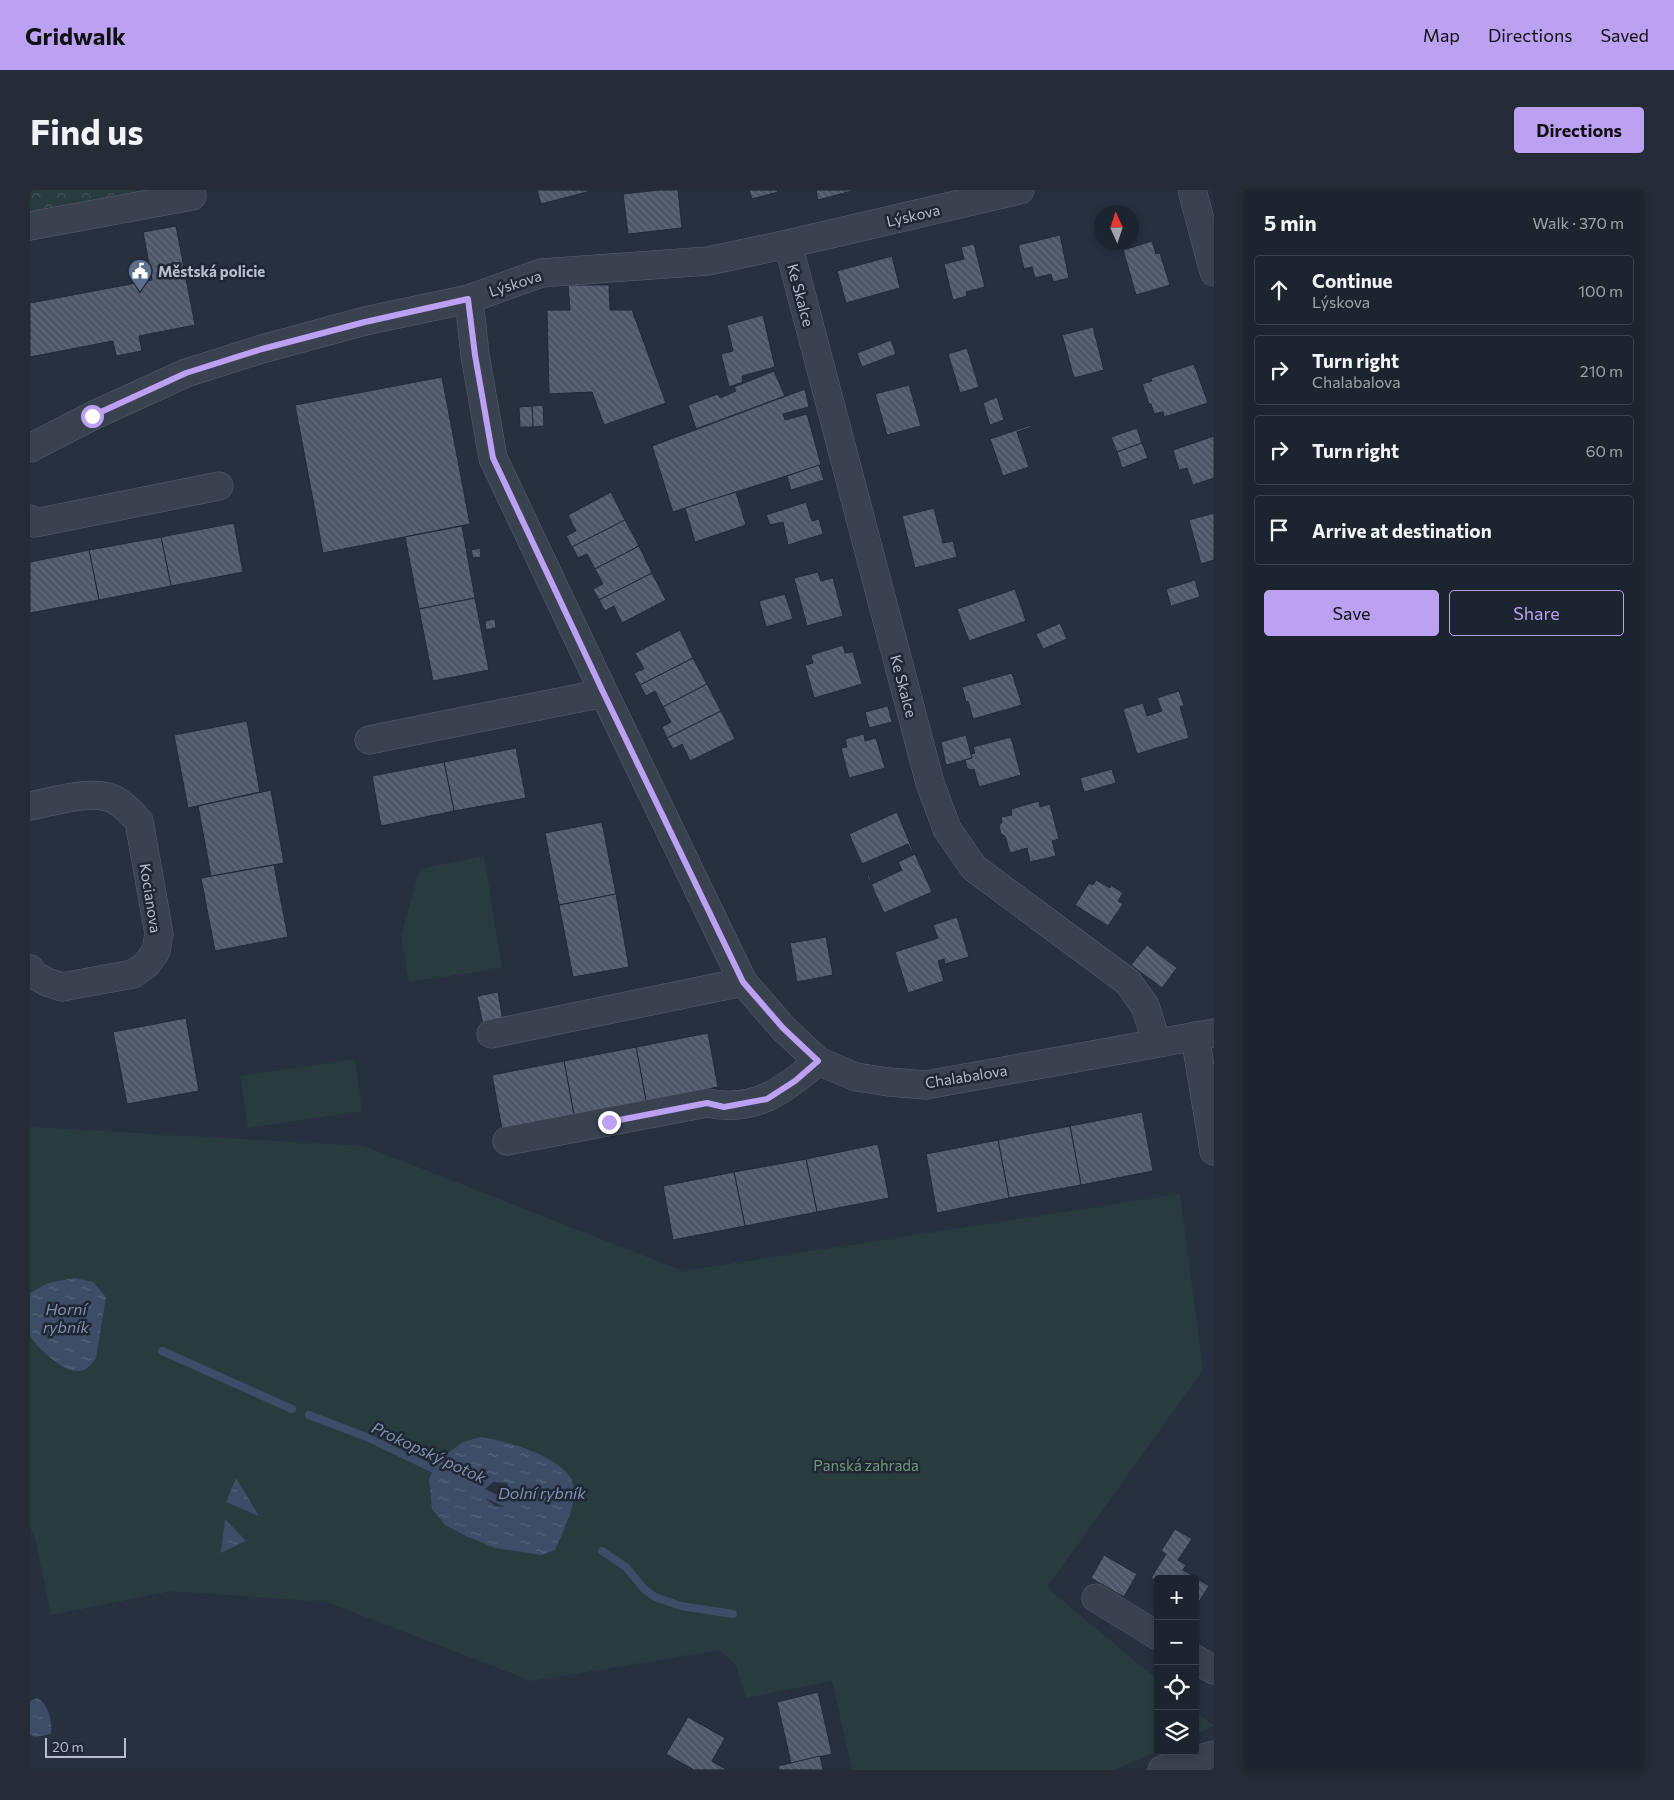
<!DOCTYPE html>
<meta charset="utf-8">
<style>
body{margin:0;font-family:Commissioner,sans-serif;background:#252c37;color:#f1f3f6}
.controls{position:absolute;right:15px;bottom:15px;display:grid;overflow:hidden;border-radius:5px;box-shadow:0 2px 8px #0003}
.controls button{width:45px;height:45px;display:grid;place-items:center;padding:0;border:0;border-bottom:1px solid #3a414b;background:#1c242f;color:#f1f3f6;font:25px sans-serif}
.compass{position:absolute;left:1064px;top:15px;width:45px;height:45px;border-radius:50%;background:#1c242f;box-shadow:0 2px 8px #0003;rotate:357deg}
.scale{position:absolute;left:15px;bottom:12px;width:81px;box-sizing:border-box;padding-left:5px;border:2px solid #b7bdca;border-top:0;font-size:14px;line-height:18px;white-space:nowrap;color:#b7bdca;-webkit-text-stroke:4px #1f2734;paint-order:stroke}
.stop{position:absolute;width:15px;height:15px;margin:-11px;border:4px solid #bca0f2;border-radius:50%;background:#fff}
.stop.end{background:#bca0f2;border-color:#fff;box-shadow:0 1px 5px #0008}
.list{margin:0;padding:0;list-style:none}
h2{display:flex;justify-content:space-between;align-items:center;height:65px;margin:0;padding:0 20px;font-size:21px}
h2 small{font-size:16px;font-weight:400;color:#a0a4aa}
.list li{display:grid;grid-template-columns:32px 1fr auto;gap:15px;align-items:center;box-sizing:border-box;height:70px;margin:0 10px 10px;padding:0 10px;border:1px solid #3a414b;border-radius:5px}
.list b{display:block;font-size:19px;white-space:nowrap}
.list p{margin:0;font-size:16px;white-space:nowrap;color:#a0a4aa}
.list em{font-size:16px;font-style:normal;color:#a0a4aa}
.actions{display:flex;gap:10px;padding:15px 20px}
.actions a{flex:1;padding:11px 0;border:1px solid #bca0f2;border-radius:5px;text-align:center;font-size:18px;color:#bca0f2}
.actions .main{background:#bca0f2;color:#111}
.icon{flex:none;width:28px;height:28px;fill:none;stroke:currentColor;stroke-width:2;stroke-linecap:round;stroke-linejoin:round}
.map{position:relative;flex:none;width:1184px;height:1580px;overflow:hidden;border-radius:5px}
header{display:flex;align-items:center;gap:30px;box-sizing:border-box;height:70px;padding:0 25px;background:#bca0f2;color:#111}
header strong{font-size:24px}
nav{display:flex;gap:28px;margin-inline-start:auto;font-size:18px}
.intro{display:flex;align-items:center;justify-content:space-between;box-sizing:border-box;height:120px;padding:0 30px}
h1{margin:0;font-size:35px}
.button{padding:12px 22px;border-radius:5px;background:#bca0f2;color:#111;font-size:18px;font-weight:700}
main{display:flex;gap:30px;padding:0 30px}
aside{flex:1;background:#1c242f;border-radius:5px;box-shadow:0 2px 8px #0003}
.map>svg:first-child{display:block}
.forest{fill:url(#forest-crowns)}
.park{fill:#283c40;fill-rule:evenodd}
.water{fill:url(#water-ripples);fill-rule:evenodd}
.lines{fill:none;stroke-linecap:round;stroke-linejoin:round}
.stream{stroke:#3d4d67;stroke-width:8}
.building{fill:url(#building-back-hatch);stroke:#212936}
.minor-casing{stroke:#58606d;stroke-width:29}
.minor{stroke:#3a424f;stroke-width:28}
.route{stroke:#bca0f2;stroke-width:6}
.labels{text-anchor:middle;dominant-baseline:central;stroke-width:5;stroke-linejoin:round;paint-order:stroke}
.street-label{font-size:15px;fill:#b7bdca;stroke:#1f2734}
.poi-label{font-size:15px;font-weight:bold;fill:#b7bdca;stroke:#1f2734;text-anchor:start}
.park-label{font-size:15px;fill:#6f997a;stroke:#1f2734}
.water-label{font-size:16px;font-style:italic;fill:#8092b0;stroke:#1f2734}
</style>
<header>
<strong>Gridwalk</strong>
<nav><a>Map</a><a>Directions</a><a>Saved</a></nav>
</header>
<div class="intro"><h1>Find us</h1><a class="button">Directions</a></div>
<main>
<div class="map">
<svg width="1184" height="1580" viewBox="0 0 1184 1580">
<defs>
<pattern id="forest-crowns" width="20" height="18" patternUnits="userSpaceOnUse" patternTransform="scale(1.25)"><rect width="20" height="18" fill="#283c40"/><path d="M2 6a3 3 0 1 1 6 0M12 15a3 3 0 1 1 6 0" fill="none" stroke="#45565a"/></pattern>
<pattern id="water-ripples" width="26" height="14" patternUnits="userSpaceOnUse" patternTransform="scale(1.25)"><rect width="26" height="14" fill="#3d4d67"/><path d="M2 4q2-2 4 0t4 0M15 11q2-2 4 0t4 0" fill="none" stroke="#57657b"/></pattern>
<pattern id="building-back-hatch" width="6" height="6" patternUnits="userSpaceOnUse" patternTransform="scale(1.25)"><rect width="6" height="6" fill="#4d5768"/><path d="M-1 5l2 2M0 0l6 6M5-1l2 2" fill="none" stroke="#646d7c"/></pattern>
</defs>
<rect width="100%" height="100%" fill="#26303f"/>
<polygon class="forest" points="0,0 111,0 0,22"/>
<g class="park">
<polygon points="454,666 472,778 379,792 371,746 390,679"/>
<polygon points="325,869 332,921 218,938 210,886"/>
<path d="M0 937 334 956 653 1081 1150 1004 1173 1180 1018 1396 1022 1402 1128 1490V1561L1084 1580H822L802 1491 716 1508 706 1475 689 1460 501 1491 297 1412 141 1401 21 1425 5 1348 0 1337V1144L6 1154 51 1181 61 1176 66 1168 76 1107 18 1093 0 1103ZM451 1247 539 1329 534 1340 512 1365 465 1358 438 1347Z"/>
<polygon points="1165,1521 1184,1536 1165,1545"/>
</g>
<g class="water">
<path d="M45 1088 63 1092 76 1107 66 1168C52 1193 30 1177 15 1163 10 1158 3 1152 0 1145 0 1137 0 1113 0 1103L18 1093Z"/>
<path d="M451 1247C476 1251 541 1268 544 1298 546 1316 532 1344 525 1360L512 1365 465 1358 438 1347 415 1335 402 1319 399 1289 410 1269 433 1252ZM463 1292 477 1293C480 1303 481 1308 475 1317L465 1316 456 1309 455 1299Z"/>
<polygon points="206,1288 229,1326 196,1312"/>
<polygon points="195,1329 216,1351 191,1363"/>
<path d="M7 1508C19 1514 22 1531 21 1544L5 1547 0 1545V1511Z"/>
</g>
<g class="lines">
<g class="stream">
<polyline points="132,1161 262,1219"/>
<polyline points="279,1225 339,1248 412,1283"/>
<polyline points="447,1300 487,1318"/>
<polyline points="572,1361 596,1377 614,1399 625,1407 651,1416 703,1424"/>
</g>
</g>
<g class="building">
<polygon points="507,0 557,0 557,2 511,14"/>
<polygon points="629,0 648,0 652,38 598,44 593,4"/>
<polygon points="719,0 747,0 748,2 722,9"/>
<polygon points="786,0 826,0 788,10"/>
<polygon points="146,36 165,135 109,146 112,161 86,166 83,151 0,167 0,113 122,90 113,42"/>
<polygon points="1030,45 1039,88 1023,92 1021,84 1005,88 1002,77 994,79 988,55"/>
<polygon points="1122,51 1126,64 1130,63 1140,95 1106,105 1093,60"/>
<polygon points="944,54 955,97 936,102 937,106 923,110 914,74 934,69 931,57"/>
<polygon points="862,66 870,98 816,113 807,81"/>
<polygon points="538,95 579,95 580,120 602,120 636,213 574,235 562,202 519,204 517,120 540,120"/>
<polygon points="733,125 745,177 712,186 713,192 699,197 691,164 703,161 697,135"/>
<polygon points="1063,137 1074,180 1044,188 1032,145"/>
<polygon points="861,150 866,164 832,177 827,163"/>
<polygon points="937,158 949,197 930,203 918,164"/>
<polygon points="1164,174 1178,213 1134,227 1133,222 1124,224 1121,214 1119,214 1112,194 1122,191 1121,188"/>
<polygon points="744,181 755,206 666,239 658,215 688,204 690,208 706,201 704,197"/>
<polygon points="412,187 440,334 293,363 265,215"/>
<polygon points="879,195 891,236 857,245 845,204"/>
<polygon points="775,199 779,217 753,224 755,230 777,224 791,275 643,322 622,256"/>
<polygon points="967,207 974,230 960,235 953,213"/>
<polygon points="513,215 514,236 503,237 502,216"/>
<polygon points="502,216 503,237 490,237 489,217"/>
<polygon points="1001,235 1001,237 987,242 999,277 973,286 960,249"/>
<polygon points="1107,238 1112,253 1087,262 1081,247"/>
<polygon points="1184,246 1184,288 1163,295 1157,278 1149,280 1143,260"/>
<polygon points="1112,253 1118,268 1092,278 1087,262"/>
<polygon points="789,275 794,290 761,300 757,286"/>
<polygon points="581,302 595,330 542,357 536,346 546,341 538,325"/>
<polygon points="706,302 716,335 665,352 655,318"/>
<polygon points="776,312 782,331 789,329 793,344 758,355 753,332 740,335 736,325"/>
<polygon points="904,318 913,353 923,351 927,367 885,378 872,326"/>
<polygon points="1184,323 1184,370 1171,374 1159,330"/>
<polygon points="595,330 609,356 565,379 557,364 548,368 542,357"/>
<polygon points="204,333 213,382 141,396 131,347"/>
<polygon points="432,336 445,408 389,419 375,347"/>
<polygon points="131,347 141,396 69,410 59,360"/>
<polygon points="609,356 622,383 569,410 563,399 573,394 565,379"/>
<polygon points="450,358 451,367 443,368 441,360"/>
<polygon points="59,360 69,410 0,423 0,372"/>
<polygon points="788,382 791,391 803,388 813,426 777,436 764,388"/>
<polygon points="622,383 636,410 592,433 584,416 575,421 569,410"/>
<polygon points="1165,390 1170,407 1141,416 1136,399"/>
<polygon points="985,399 996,431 939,451 927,419"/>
<polygon points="755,404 763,429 736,437 729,411"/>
<polygon points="445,408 459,480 403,491 389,419"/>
<polygon points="465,429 466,438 456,440 455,431"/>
<polygon points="1030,433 1037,449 1013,459 1006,444"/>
<polygon points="650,440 663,468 610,495 604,483 614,479 605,463"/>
<polygon points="813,455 815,463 823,462 832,494 784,508 775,475 783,473 781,465"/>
<polygon points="663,468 677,494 633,517 625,501 616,506 610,495"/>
<polygon points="982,483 992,515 943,529 938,511 936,512 932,497"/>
<polygon points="677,494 691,521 637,548 632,537 641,532 633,517"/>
<polygon points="1149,501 1154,515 1150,517 1159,548 1107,564 1093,519 1113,513 1117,526 1132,521 1127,508"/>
<polygon points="858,516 862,532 839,538 835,522"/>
<polygon points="691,521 705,549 660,571 652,554 643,559 637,548"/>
<polygon points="217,531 230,602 158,618 144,545"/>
<polygon points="834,544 835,551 846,548 855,578 819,588 811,558 817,557 815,549"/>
<polygon points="936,545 942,568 916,575 911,552"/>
<polygon points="981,547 991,585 949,597 944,579 941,580 937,578 935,570 942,568 941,564 945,563 943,557"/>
<polygon points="486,558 496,608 424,621 414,572"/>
<polygon points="414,572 424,621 351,636 342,586"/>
<polygon points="1082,579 1086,593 1054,602 1050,588"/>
<polygon points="241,600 254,673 181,686 168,616"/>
<polygon points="1009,611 1010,617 1020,614 1029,649 1022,651 1026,666 1000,672 997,658 980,663 975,646 971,644 969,636 972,632 971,627 982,625 981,619"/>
<polygon points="867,622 883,661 882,662 878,654 832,674 819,644"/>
<polygon points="572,632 586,704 529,715 515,643"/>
<polygon points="885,664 902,702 854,723 837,685 839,685 842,694 872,680 868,672"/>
<polygon points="244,675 258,747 185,761 171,688"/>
<polygon points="1066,690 1080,698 1081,695 1093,703 1088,711 1093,714 1078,736 1045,715 1059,693 1063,695"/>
<polygon points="586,704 599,777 543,787 529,715"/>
<polygon points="927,727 939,767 915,774 914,769 908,771 914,791 878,803 865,762 908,748 903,735"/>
<polygon points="796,747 803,785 767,792 760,753"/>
<polygon points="1117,755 1147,778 1132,798 1101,775"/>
<polygon points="468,802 473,831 453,835 447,806"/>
<polygon points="156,828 169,901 97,914 83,842"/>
<polygon points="678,843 688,897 616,911 606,857"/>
<polygon points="606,857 616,911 544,925 534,871"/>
<polygon points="534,871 544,925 472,939 462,885"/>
<polygon points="1112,922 1123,981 1051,995 1040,936"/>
<polygon points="1040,936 1051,995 979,1008 968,950"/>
<polygon points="968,950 979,1008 907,1023 896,964"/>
<polygon points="848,954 859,1008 787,1022 776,969"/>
<polygon points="776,969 787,1022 715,1036 704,982"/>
<polygon points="704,982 715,1036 643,1050 633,996"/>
<polygon points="1145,1339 1162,1349 1148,1370 1156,1375 1153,1380 1179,1396 1165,1418 1165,1389 1128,1389 1128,1392 1121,1388 1136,1364 1131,1361"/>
<polygon points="1074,1365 1107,1384 1094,1407 1061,1388"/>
<polygon points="788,1502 802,1564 761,1573 747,1512"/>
<polygon points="658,1527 695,1548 682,1571 697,1580 664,1580 636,1564"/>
<polygon points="790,1566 793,1580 749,1580 748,1576"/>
</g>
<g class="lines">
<defs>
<g id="minor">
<polyline points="1162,0 1184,82"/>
<polyline points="0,36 162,6"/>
<polyline points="758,54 900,593 917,639 944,678 1098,792 1115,816 1127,853"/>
<polyline points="439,109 445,165 463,268 574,503 713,792 753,838 788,871 826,887 859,892 896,895 1184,843"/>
<polyline points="0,258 62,226 156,183 232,159 335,131 439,109 511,83 678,71 758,54 990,0"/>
<polyline points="0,329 5,333 189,296"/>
<polyline points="339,550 574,503"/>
<path d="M0 616C22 612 65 598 85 610 94 615 102 623 109 631L129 744 126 761 117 774 103 784 32 797 17 792 4 785 0 779"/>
<polyline points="461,844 713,792"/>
<polyline points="1165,846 1184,961"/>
<path d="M477 951 677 913C724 923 754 901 788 871"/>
<polyline points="1066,1408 1128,1446"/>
<polyline points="1165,1469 1184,1480"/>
<polyline points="1132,1580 1184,1565"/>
</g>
</defs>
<use href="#minor" class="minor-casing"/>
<use href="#minor" class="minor"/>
</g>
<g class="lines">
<polyline class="route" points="62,226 156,183 232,159 335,132 438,109 445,165 463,268 574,504 713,792 753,838 788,871 765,891 737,909 694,917 677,913 579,932"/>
</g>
<defs>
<symbol id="civic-pin" viewBox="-11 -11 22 30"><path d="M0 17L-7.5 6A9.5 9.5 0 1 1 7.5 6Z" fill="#5c6f8a" stroke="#1f2734"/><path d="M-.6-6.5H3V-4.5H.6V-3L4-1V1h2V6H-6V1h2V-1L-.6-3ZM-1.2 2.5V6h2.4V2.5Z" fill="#fff"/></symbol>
</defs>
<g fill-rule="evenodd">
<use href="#civic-pin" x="96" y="67" width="28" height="38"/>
</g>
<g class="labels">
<g class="street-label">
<text transform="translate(883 25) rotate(-13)">Lýskova</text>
<text transform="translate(485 93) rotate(-18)">Lýskova</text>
<text transform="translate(771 105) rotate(75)">Ke Skalce</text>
<text transform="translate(874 496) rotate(75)">Ke Skalce</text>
<text transform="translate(121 708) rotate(81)">Kocianova</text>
<text transform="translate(936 886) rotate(-9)">Chalabalova</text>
</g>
<g class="poi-label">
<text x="128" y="81">Městská policie</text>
</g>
<g class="park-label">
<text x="836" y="1275">Panská zahrada</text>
</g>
<g class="water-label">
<text x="36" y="1118">Horní<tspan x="36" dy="18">rybník</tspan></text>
<text transform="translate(399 1262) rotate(25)">Prokopský potok</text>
<text x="512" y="1302">Dolní rybník</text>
</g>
</g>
</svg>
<div class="controls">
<button>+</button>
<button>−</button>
<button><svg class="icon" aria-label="locate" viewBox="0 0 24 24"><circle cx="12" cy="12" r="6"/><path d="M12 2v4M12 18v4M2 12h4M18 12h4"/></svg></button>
<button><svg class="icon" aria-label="layers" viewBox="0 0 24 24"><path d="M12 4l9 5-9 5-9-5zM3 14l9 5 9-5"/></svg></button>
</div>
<svg class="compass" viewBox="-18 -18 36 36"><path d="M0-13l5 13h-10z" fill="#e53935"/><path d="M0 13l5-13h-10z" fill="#a0a4aa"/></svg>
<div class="scale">20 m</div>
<div class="stop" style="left:62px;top:226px"></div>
<div class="stop end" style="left:579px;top:932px"></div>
</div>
<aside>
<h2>5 min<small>Walk · 370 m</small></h2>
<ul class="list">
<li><svg class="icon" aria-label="ahead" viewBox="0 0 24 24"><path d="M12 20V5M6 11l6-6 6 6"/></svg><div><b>Continue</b><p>Lýskova</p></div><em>100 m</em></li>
<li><svg class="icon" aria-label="right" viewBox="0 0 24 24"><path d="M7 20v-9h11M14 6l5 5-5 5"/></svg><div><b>Turn right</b><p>Chalabalova</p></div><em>210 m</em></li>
<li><svg class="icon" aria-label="right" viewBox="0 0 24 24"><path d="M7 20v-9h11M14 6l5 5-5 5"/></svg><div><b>Turn right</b></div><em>60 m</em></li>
<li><svg class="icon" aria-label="arrive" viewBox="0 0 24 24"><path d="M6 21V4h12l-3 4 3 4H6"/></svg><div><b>Arrive at destination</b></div></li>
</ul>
<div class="actions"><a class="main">Save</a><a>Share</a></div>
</aside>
</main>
